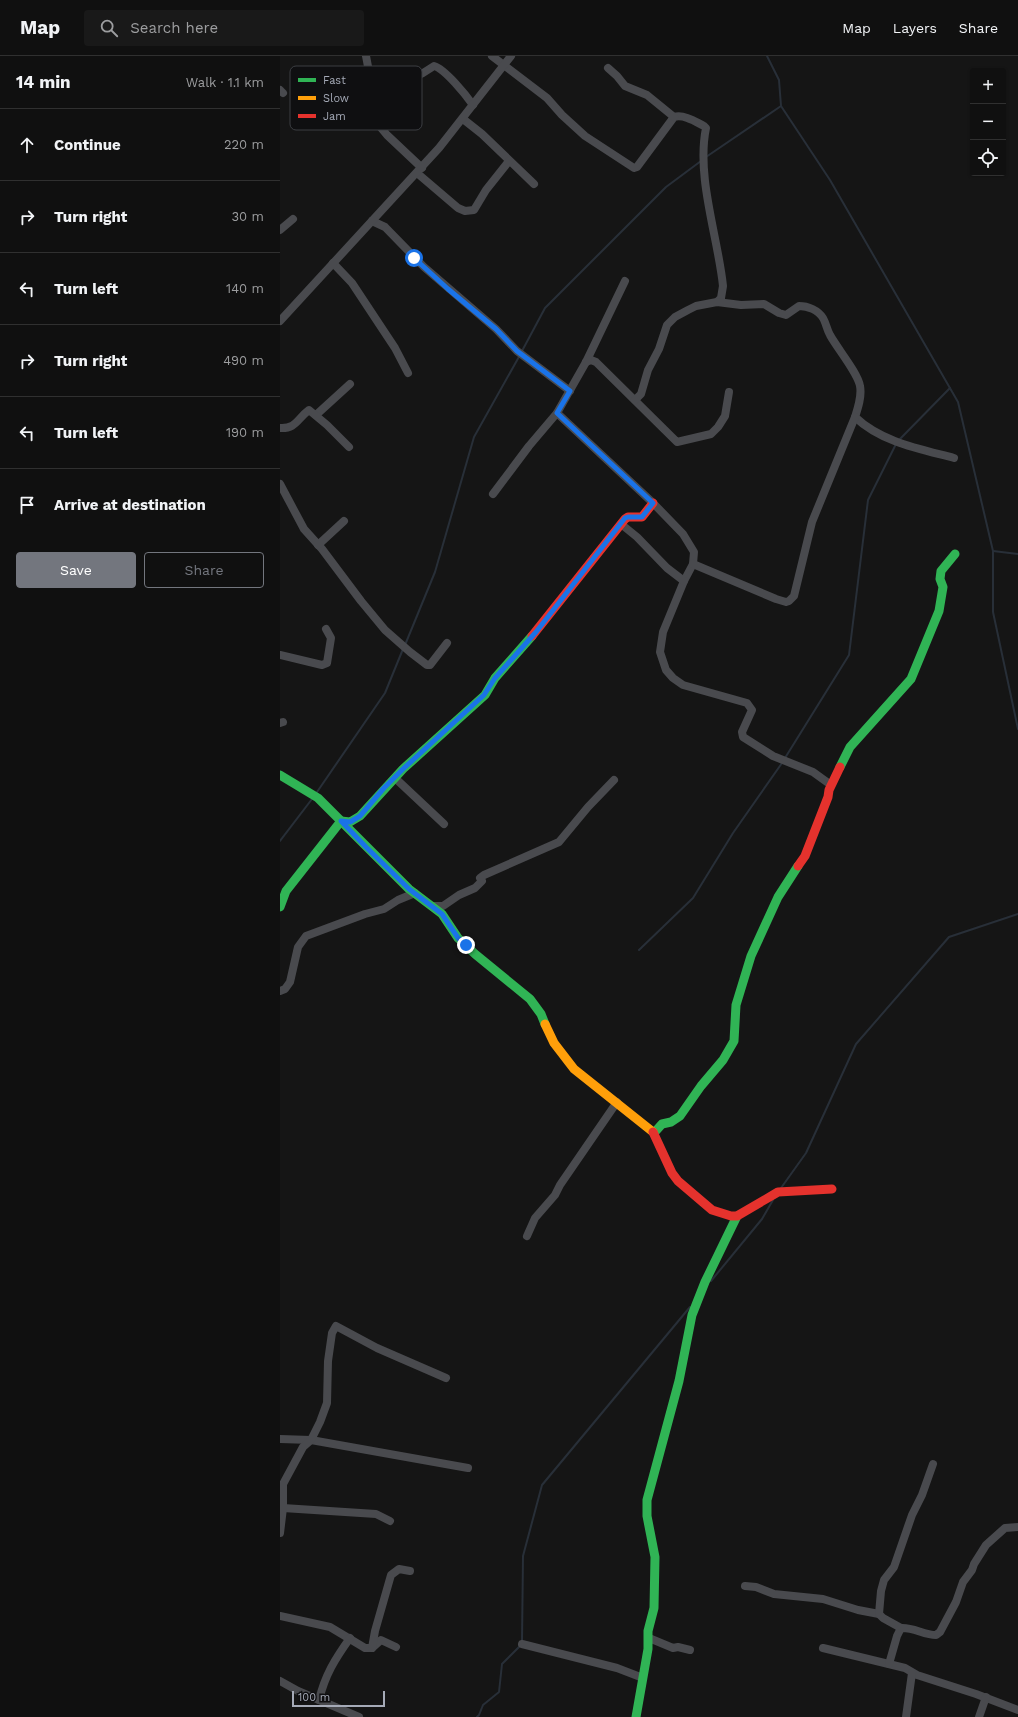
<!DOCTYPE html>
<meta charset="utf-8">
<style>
body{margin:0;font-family:"Work Sans",sans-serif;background:#191919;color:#f1f3f6}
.controls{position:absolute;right:12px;top:12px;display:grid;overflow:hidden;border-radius:4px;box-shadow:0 1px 3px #0004}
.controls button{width:36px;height:36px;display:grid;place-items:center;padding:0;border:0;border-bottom:1px solid #303030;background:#101010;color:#f1f3f6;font:20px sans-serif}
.scale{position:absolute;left:12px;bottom:10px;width:93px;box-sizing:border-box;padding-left:4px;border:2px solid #a5aab7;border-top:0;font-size:11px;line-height:14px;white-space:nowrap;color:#a5aab7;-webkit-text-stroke:3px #0f0f11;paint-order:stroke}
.stop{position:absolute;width:12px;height:12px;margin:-9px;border:3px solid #1a73e8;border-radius:50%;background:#fff}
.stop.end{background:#1a73e8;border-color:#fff;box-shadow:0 1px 4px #0008}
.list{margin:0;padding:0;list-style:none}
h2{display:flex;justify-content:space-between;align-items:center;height:52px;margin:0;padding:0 16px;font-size:17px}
h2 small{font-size:13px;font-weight:400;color:#9c9d9f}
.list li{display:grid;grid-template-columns:26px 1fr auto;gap:12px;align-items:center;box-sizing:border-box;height:72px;padding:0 16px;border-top:1px solid #303030}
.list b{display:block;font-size:15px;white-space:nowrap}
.list em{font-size:13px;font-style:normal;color:#9c9d9f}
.actions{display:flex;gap:8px;padding:12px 16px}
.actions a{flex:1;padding:9px 0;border:1px solid #73767e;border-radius:4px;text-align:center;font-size:14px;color:#73767e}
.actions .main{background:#73767e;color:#fff}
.icon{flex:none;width:22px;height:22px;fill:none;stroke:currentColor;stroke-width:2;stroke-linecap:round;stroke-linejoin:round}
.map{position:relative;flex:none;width:738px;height:1661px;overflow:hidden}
header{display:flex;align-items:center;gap:24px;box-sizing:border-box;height:56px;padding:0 20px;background:#101010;border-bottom:1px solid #303030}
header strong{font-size:19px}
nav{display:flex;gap:22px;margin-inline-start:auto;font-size:14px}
.search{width:280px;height:36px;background:#191919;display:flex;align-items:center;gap:10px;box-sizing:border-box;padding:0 14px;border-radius:4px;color:#9c9d9f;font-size:15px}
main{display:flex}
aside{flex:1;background:#101010}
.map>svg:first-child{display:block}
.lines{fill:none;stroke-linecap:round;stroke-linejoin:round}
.stream{stroke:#282f38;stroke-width:2}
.street{stroke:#494a4e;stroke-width:8}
.fast{stroke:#30b455;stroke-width:9}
.slow{stroke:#ff9f0a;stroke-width:9}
.jam{stroke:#e5322d;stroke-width:9}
.route{stroke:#1a73e8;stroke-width:5}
.key{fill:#0f0f11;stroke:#3c3e43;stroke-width:1}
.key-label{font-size:11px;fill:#a5aab7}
</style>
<header>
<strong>Map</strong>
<div class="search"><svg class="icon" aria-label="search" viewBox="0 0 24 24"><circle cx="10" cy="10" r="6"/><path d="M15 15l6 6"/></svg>Search here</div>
<nav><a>Map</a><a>Layers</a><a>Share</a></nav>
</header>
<main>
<aside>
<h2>14 min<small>Walk · 1.1 km</small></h2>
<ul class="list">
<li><svg class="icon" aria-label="ahead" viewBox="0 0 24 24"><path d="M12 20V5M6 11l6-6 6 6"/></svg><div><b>Continue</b></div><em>220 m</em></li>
<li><svg class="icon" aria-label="right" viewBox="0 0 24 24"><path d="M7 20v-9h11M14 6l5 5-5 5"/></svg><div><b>Turn right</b></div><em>30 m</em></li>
<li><svg class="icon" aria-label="left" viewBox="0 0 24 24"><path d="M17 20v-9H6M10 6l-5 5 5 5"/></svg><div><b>Turn left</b></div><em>140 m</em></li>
<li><svg class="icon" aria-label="right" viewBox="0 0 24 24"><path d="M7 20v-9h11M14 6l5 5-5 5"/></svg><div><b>Turn right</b></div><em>490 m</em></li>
<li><svg class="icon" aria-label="left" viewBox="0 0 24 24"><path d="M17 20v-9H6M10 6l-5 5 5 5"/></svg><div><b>Turn left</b></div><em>190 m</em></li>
<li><svg class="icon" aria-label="arrive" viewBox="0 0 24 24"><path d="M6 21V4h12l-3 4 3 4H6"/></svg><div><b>Arrive at destination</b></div></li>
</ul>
<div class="actions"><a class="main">Save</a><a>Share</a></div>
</aside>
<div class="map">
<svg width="738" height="1661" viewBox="0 0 738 1661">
<rect width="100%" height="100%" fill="#151515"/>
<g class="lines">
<g class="stream">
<polyline points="487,0 499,24 501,50 550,124 678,346 713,495 713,556 738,673"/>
<polyline points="426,101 501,50"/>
<polyline points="242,295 265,252 386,131 421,105"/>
<polyline points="618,385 670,332"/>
<polyline points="713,495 738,498"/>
<polyline points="125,589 155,516 194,381 240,299"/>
<polyline points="505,702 569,599 588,444 616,388"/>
<polyline points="37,736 105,637 123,593"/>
<polyline points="0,785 32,743"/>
<polyline points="359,894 413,842 453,777 502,707"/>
<polyline points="501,1132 526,1097 576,988 669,881 738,858"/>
<polyline points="431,1225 482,1163 493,1144"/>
<polyline points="242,1585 243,1500 262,1429 410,1251"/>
<polyline points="197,1661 199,1659 203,1649 219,1636 222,1608 241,1589"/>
</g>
<g class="street">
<polyline points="86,0 94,42 94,53 97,67 107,79 142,112"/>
<path d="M212 0 267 42 282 59 305 80 354 112 357 111 394 61C404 58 416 66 424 70L426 72C416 121 438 181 443 230L441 242 437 246"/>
<polyline points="328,12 337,20 345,30 367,39 394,61"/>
<polyline points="0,34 3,37"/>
<path d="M94 42 143 17 154 10C165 13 186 39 193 49"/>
<polyline points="53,63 94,53"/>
<polyline points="183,63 202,78 254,128"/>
<polyline points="137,117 178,152 185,155 194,154 206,134 229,105"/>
<polyline points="92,165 105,171 144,211 216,273 237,295 290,335"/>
<polyline points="0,174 13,163"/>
<polyline points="53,207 72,227 115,292 128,317"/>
<polyline points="0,265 159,92 231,0"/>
<polyline points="306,306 311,304 316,306 397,386 431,378 438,371 445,360 449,336"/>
<path d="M355 344 361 338 368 314 379 293 387 269 395 261 408 254 416 250 437 246 461 249 484 248 499 257 506 259 519 250C528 250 538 254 543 262 546 267 547 274 550 279 557 292 578 317 580 330 582 340 578 352 575 361 601 386 640 393 674 402"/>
<polyline points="277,357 373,447 403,478 414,496 413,508 404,525 383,576 380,596 386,614 393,622 403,629 467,647 472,654 462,676 463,681 493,700 533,716 551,729"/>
<polyline points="36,359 70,328"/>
<path d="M0 372C16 373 17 363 29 354L47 369 69 391"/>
<polyline points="0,428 24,473 42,493 81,545 105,574 130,596 147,609 150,609 167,587"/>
<polyline points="213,438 249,390 277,357 306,306 345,225"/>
<polyline points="341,468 357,481 387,512 404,525"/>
<polyline points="38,489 64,465"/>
<polyline points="413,508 496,543 506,546 509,545 514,540 532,466 575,361"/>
<polyline points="0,599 42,609 47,607 51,582 46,573"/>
<polyline points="0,667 3,666"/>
<polyline points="115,722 164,768"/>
<polyline points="153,850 163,850 179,839 195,832 202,825 200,822 204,819 279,786 308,751 334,724"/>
<polyline points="0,935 5,933 10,926 18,891 26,880 85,858 104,853 118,844 135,837"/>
<polyline points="247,1180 255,1162 275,1139 280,1129 337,1046"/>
<polyline points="0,1383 31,1384 188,1412"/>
<polyline points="3,1452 96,1458 110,1465"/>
<polyline points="0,1477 3,1452 3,1428 23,1391 31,1384 40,1366 47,1347 48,1305 52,1277 56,1270 97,1292 166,1322"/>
<polyline points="465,1530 476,1531 494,1538 543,1543 578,1554 599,1558"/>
<polyline points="0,1560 50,1571 85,1592 92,1592 101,1584 116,1591"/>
<polyline points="621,1572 603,1562 599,1558 601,1535 604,1524 614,1511 632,1459 642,1439 653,1408"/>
<polyline points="369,1582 393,1592 398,1591 410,1594"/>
<polyline points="242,1588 337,1612 363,1622"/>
<polyline points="92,1592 95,1575 111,1519 119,1513 130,1515"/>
<polyline points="543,1592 625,1612 637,1619 696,1638 738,1654"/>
<path d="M609 1608 617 1580 621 1572C633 1571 644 1579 656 1579L660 1576 676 1546 683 1526 692 1514 694 1508 706 1489 725 1472 738 1471"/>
<polyline points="0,1625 18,1635 79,1661"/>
<path d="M39 1644C45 1619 55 1603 70 1582"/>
<polyline points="626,1661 632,1617"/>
<polyline points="699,1661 706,1641"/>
</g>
<g class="fast">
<polyline points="560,711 570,691 631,623 659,555 663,531 660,523 661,515 675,498"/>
<polyline points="0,719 38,742 129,833 162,858 178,882 195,898 250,943 261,958 265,968"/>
<polyline points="0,851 6,835 61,765 70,766 80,760 123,713 205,639 215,622 252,580"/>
<polyline points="374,1077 382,1068 391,1066 400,1060 421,1030 443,1004 454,985 456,949 471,900 498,841 518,810"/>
<polyline points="356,1661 368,1593 368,1575 374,1552 375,1501 367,1460 367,1444 399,1325 412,1259 425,1226 457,1160"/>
</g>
<polyline class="slow" points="265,968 274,987 294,1013 373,1076"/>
<g class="jam">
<polyline points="252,580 345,463 348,461 362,461 373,447"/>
<polyline points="518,810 525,800 548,741 549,734 560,711"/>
<polyline points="373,1076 392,1117 398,1125 432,1154 451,1160 457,1160 498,1136 552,1133"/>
</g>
</g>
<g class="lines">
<polyline class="route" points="134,202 168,233 216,273 237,295 290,335 277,357 373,447 362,461 348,461 345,462 256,576 215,622 204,639 123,713 104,732 80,760 70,766 61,765 86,791 129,833 162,858 178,882 186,889"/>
</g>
<rect x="10" y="10" width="132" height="64" rx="6" class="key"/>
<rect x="18" y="22" width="18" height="4" fill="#30b455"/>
<rect x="18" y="40" width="18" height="4" fill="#ff9f0a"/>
<rect x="18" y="58" width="18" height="4" fill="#e5322d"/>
<g class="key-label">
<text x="43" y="28">Fast</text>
<text x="43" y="46">Slow</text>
<text x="43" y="64">Jam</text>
</g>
</svg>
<div class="controls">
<button>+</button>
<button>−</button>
<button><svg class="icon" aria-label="locate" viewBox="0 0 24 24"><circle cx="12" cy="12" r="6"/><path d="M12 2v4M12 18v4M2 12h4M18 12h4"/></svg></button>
</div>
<div class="scale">100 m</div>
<div class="stop" style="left:134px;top:202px"></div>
<div class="stop end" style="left:186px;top:889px"></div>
</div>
</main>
